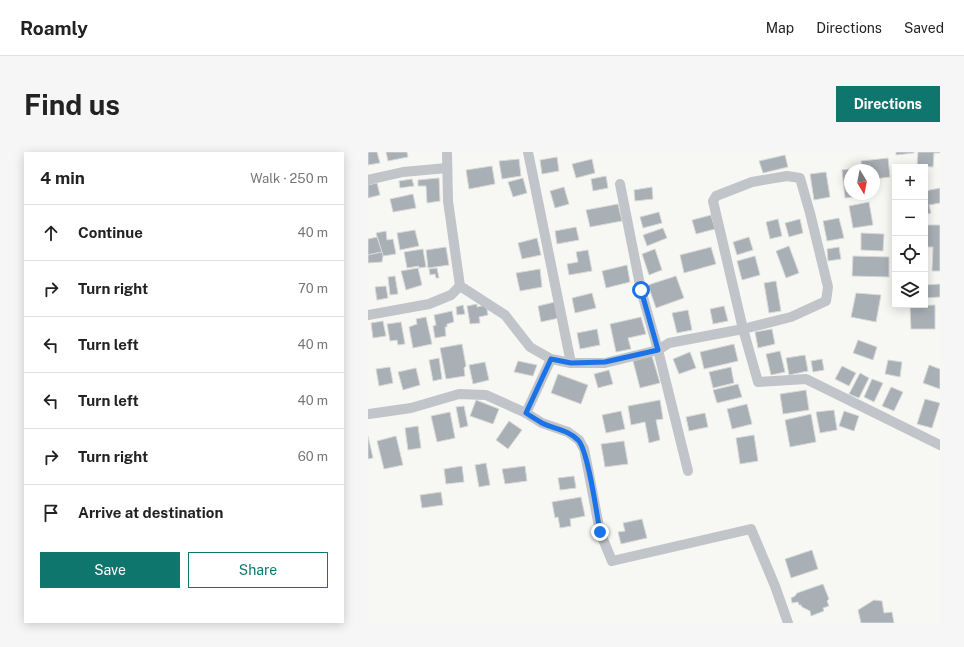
<!DOCTYPE html>
<meta charset="utf-8">
<style>
body{margin:0;font-family:"Public Sans",sans-serif;background:#f6f6f6;color:#222}
.controls{position:absolute;right:12px;top:12px;display:grid;overflow:hidden;border-radius:0px;box-shadow:0 2px 10px #0003}
.controls button{width:36px;height:36px;display:grid;place-items:center;padding:0;border:0;border-bottom:1px solid #e0e0e0;background:#fff;color:#222;font:20px sans-serif}
.compass{position:absolute;left:476px;top:12px;width:36px;height:36px;border-radius:50%;background:#fff;box-shadow:0 2px 10px #0003;rotate:170deg}
.stop{position:absolute;width:12px;height:12px;margin:-9px;border:3px solid #1a73e8;border-radius:50%;background:#fff}
.stop.end{background:#1a73e8;border-color:#fff;box-shadow:0 1px 4px #0008}
.list{margin:0;padding:0;list-style:none}
h2{display:flex;justify-content:space-between;align-items:center;height:52px;margin:0;padding:0 16px;font-size:17px}
h2 small{font-size:13px;font-weight:400;color:#767676}
.list li{display:grid;grid-template-columns:26px 1fr auto;gap:12px;align-items:center;box-sizing:border-box;height:56px;padding:0 16px;border-top:1px solid #e0e0e0}
.list b{display:block;font-size:15px;white-space:nowrap}
.list em{font-size:13px;font-style:normal;color:#767676}
.actions{display:flex;gap:8px;padding:12px 16px}
.actions a{flex:1;padding:9px 0;border:1px solid #0f766e;border-radius:0px;text-align:center;font-size:14px;color:#0f766e}
.actions .main{background:#0f766e;color:#fff}
.icon{flex:none;width:22px;height:22px;fill:none;stroke:currentColor;stroke-width:2;stroke-linecap:round;stroke-linejoin:round}
.map{position:relative;flex:none;width:572px;height:471px;overflow:hidden;border-radius:0px}
header{display:flex;align-items:center;gap:24px;box-sizing:border-box;height:56px;padding:0 20px;background:#fff;border-bottom:1px solid #e0e0e0}
header strong{font-size:19px}
nav{display:flex;gap:22px;margin-inline-start:auto;font-size:14px}
.intro{display:flex;align-items:center;justify-content:space-between;box-sizing:border-box;height:96px;padding:0 24px}
h1{margin:0;font-size:28px}
.button{padding:10px 18px;border-radius:0px;background:#0f766e;color:#fff;font-size:14px;font-weight:700}
main{display:flex;gap:24px;padding:0 24px}
aside{flex:1;background:#fff;border-radius:0px;box-shadow:0 2px 10px #0003}
.map>svg:first-child{display:block}
.building{fill:#a8afb5;stroke:#d9d9d7}
.lines{fill:none;stroke-linecap:round;stroke-linejoin:round}
.street{stroke:#c1c4c8;stroke-width:10}
.route{stroke:#1a73e8;stroke-width:5}
</style>
<header>
<strong>Roamly</strong>
<nav><a>Map</a><a>Directions</a><a>Saved</a></nav>
</header>
<div class="intro"><h1>Find us</h1><a class="button">Directions</a></div>
<main>
<aside>
<h2>4 min<small>Walk · 250 m</small></h2>
<ul class="list">
<li><svg class="icon" aria-label="ahead" viewBox="0 0 24 24"><path d="M12 20V5M6 11l6-6 6 6"/></svg><div><b>Continue</b></div><em>40 m</em></li>
<li><svg class="icon" aria-label="right" viewBox="0 0 24 24"><path d="M7 20v-9h11M14 6l5 5-5 5"/></svg><div><b>Turn right</b></div><em>70 m</em></li>
<li><svg class="icon" aria-label="left" viewBox="0 0 24 24"><path d="M17 20v-9H6M10 6l-5 5 5 5"/></svg><div><b>Turn left</b></div><em>40 m</em></li>
<li><svg class="icon" aria-label="left" viewBox="0 0 24 24"><path d="M17 20v-9H6M10 6l-5 5 5 5"/></svg><div><b>Turn left</b></div><em>40 m</em></li>
<li><svg class="icon" aria-label="right" viewBox="0 0 24 24"><path d="M7 20v-9h11M14 6l5 5-5 5"/></svg><div><b>Turn right</b></div><em>60 m</em></li>
<li><svg class="icon" aria-label="arrive" viewBox="0 0 24 24"><path d="M6 21V4h12l-3 4 3 4H6"/></svg><div><b>Arrive at destination</b></div></li>
</ul>
<div class="actions"><a class="main">Save</a><a>Share</a></div>
</aside>
<div class="map">
<svg width="572" height="471" viewBox="0 0 572 471">
<rect width="100%" height="100%" fill="#f7f7f4"/>
<g class="building">
<polygon points="0,0 9,0 12,11 0,13"/>
<polygon points="18,0 39,0 40,5 20,9"/>
<polygon points="528,0 546,0 546,1 528,3"/>
<polygon points="550,0 572,0 572,1 566,1 565,15 549,14"/>
<polygon points="417,3 420,15 395,21 391,9"/>
<polygon points="189,5 191,19 174,22 172,8"/>
<polygon points="520,6 522,25 506,27 506,18 494,18 493,9"/>
<polygon points="151,7 153,24 134,27 131,9"/>
<polygon points="224,7 227,21 208,26 204,12"/>
<polygon points="124,14 127,32 101,37 98,18"/>
<polygon points="492,16 492,18 482,18 482,42 494,42 495,44 477,46 474,18"/>
<polygon points="458,20 462,45 446,48 442,22"/>
<polygon points="238,24 240,36 225,39 223,27"/>
<polygon points="71,26 72,49 59,51 58,34 50,34 50,28"/>
<polygon points="155,26 159,41 145,45 140,30"/>
<polygon points="44,27 46,34 32,36 31,29"/>
<polygon points="9,31 12,43 0,46 0,33"/>
<polygon points="196,35 201,52 187,56 182,39"/>
<polygon points="284,35 285,47 267,49 266,38"/>
<polygon points="572,36 572,51 561,53 563,61 557,63 557,39"/>
<polygon points="45,42 48,56 25,60 22,47"/>
<polygon points="501,50 505,73 485,76 481,54"/>
<polygon points="250,52 254,69 222,75 218,58"/>
<polygon points="291,60 294,71 275,76 272,65"/>
<polygon points="343,63 347,77 328,82 324,68"/>
<polygon points="471,66 476,86 459,89 455,69"/>
<polygon points="410,67 414,84 402,87 398,70"/>
<polygon points="432,67 435,81 421,85 417,71"/>
<polygon points="557,73 572,73 572,119 564,119 565,95 557,95"/>
<polygon points="208,75 211,88 189,92 187,79"/>
<polygon points="295,76 299,86 279,94 275,83"/>
<polygon points="47,78 51,94 32,98 29,81"/>
<polygon points="18,79 19,88 25,87 28,102 15,104 8,81"/>
<polygon points="493,81 516,82 515,99 493,98"/>
<polygon points="9,85 14,100 0,103 0,87"/>
<polygon points="381,85 385,98 369,103 365,90"/>
<polygon points="169,86 173,103 154,107 150,91"/>
<polygon points="421,94 431,121 418,126 408,99"/>
<polygon points="78,95 81,113 60,116 58,98"/>
<polygon points="343,95 348,112 316,121 312,103"/>
<polygon points="471,95 473,107 460,109 459,97"/>
<polygon points="55,97 58,115 51,116 51,114 39,116 36,100"/>
<polygon points="287,97 294,118 281,123 274,102"/>
<polygon points="220,98 224,119 201,123 199,112 210,110 208,100"/>
<polygon points="14,100 15,104 14,110 0,111 0,103"/>
<polygon points="526,103 527,103 526,146"/>
<polygon points="387,104 392,123 374,128 369,109"/>
<polygon points="485,104 521,105 521,125 484,124"/>
<polygon points="259,113 262,130 238,136 234,119"/>
<polygon points="50,116 54,133 38,138 33,119"/>
<polygon points="69,116 71,126 68,126 67,122 62,123 61,117"/>
<polygon points="172,117 174,135 152,139 148,121"/>
<polygon points="27,124 30,142 22,143 20,125"/>
<polygon points="308,124 316,146 288,156 280,133"/>
<polygon points="408,129 413,159 401,161 396,131"/>
<polygon points="572,132 572,145 557,146 557,133"/>
<polygon points="18,134 20,146 9,148 7,135"/>
<polygon points="224,141 228,156 207,161 204,146"/>
<polygon points="488,141 513,143 508,170 483,165"/>
<polygon points="187,150 191,166 173,170 170,154"/>
<polygon points="109,152 109,155 118,153 120,163 111,165 112,171 102,172 99,154"/>
<polygon points="95,153 97,162 89,163 88,155"/>
<polygon points="567,153 567,177 543,177 542,154"/>
<polygon points="356,154 360,169 345,172 342,157"/>
<polygon points="320,158 324,178 309,181 304,161"/>
<polygon points="84,159 86,170 79,172 79,175 77,175 78,184 67,186 65,174 68,173 66,163"/>
<polygon points="58,165 64,192 45,196 41,175 49,172 48,167"/>
<polygon points="273,165 278,182 260,186 263,197 248,200 242,172"/>
<polygon points="15,169 18,184 5,186 3,171"/>
<polygon points="33,170 37,192 30,193 29,188 22,189 19,172"/>
<polygon points="229,177 232,193 212,197 209,181"/>
<polygon points="404,177 407,192 390,196 387,180"/>
<polygon points="490,188 509,195 505,208 485,201"/>
<polygon points="94,192 98,214 96,216 97,224 78,227 72,196"/>
<polygon points="366,192 370,209 336,217 332,200"/>
<polygon points="412,199 417,220 403,223 398,202"/>
<polygon points="322,200 328,216 311,222 305,207"/>
<polygon points="437,203 440,219 421,223 418,206"/>
<polygon points="284,204 292,231 272,236 265,209"/>
<polygon points="71,206 74,227 65,229 61,208"/>
<polygon points="454,207 456,218 445,220 443,209"/>
<polygon points="520,208 534,210 532,225 517,222"/>
<polygon points="150,209 169,213 165,224 146,220"/>
<polygon points="117,210 121,228 105,232 101,213"/>
<polygon points="561,213 572,217 572,237 555,231"/>
<polygon points="474,214 488,221 481,234 467,227"/>
<polygon points="22,215 25,231 11,234 8,217"/>
<polygon points="363,215 366,231 345,236 341,220"/>
<polygon points="48,216 52,233 35,238 30,220"/>
<polygon points="241,218 245,232 230,236 226,222"/>
<polygon points="492,221 501,226 491,246 481,242"/>
<polygon points="190,222 220,233 213,252 183,241"/>
<polygon points="504,227 515,231 506,250 496,245"/>
<polygon points="370,232 374,245 349,251 345,238"/>
<polygon points="523,235 535,240 526,259 514,254"/>
<polygon points="438,238 441,258 415,262 412,242"/>
<polygon points="557,247 572,251 564,276 549,272"/>
<polygon points="108,248 131,257 125,272 102,264"/>
<polygon points="292,248 295,267 288,268 292,288 281,291 277,270 263,273 260,254"/>
<polygon points="379,252 384,272 364,277 359,257"/>
<polygon points="96,254 100,274 92,276 88,255"/>
<polygon points="466,258 469,278 452,281 448,260"/>
<polygon points="253,259 257,277 238,281 234,263"/>
<polygon points="476,259 491,264 486,279 471,274"/>
<polygon points="82,260 87,286 69,290 63,264"/>
<polygon points="337,261 340,275 321,279 318,265"/>
<polygon points="443,262 448,290 422,295 417,268"/>
<polygon points="141,269 154,278 140,297 128,288"/>
<polygon points="50,274 53,296 40,298 37,276"/>
<polygon points="386,283 390,309 372,312 368,286"/>
<polygon points="0,284 5,306 0,307"/>
<polygon points="28,284 35,313 16,317 9,289"/>
<polygon points="256,289 260,312 237,315 233,292"/>
<polygon points="118,311 122,333 111,335 107,313"/>
<polygon points="94,314 96,330 78,332 76,317"/>
<polygon points="157,314 159,329 137,332 134,317"/>
<polygon points="206,324 208,336 192,338 190,326"/>
<polygon points="73,340 75,353 54,356 52,343"/>
<polygon points="213,345 217,364 202,367 203,374 192,376 190,365 187,366 184,350"/>
<polygon points="274,367 279,386 253,392 250,380 257,379 255,371"/>
<polygon points="444,398 450,417 423,426 417,407"/>
<polygon points="455,432 461,447 459,449 461,454 455,456 456,459 443,464 442,459 434,455 433,453 431,453 430,450 424,451 423,446 427,444 429,441"/>
<polygon points="506,448 514,449 516,461 524,460 526,471 493,471 490,458"/>
</g>
<g class="lines">
<g class="street">
<polyline points="79,0 80,49 92,134 137,163 162,195 183,207 203,211 237,211 290,198 273,138 252,32"/>
<polyline points="160,0 203,211"/>
<polyline points="0,28 35,20 79,16"/>
<polyline points="0,163 61,152 83,143 92,134"/>
<polyline points="158,261 174,271 200,280 211,288 216,297 221,322 232,380 244,409 383,377 407,434 420,471"/>
<polyline points="1,262 43,256 91,242 118,243 158,261 183,207"/>
<polyline points="320,319 290,198 301,191 375,177 423,165 458,149 460,135 442,61 432,26 419,24 384,30 348,44 345,49 375,177 390,230 438,227 572,293"/>
</g>
</g>
<g class="lines">
<path class="route" d="M232 380C229 364 220 297 210 288 201 278 186 277 174 271 169 268 164 265 158 261L183 207 203 211 237 210 290 198 273 138"/>
</g>
</svg>
<div class="controls">
<button>+</button>
<button>−</button>
<button><svg class="icon" aria-label="locate" viewBox="0 0 24 24"><circle cx="12" cy="12" r="6"/><path d="M12 2v4M12 18v4M2 12h4M18 12h4"/></svg></button>
<button><svg class="icon" aria-label="layers" viewBox="0 0 24 24"><path d="M12 4l9 5-9 5-9-5zM3 14l9 5 9-5"/></svg></button>
</div>
<svg class="compass" viewBox="-18 -18 36 36"><path d="M0-13l5 13h-10z" fill="#e53935"/><path d="M0 13l5-13h-10z" fill="#767676"/></svg>
<div class="stop" style="left:273px;top:138px"></div>
<div class="stop end" style="left:232px;top:380px"></div>
</div>
</main>
